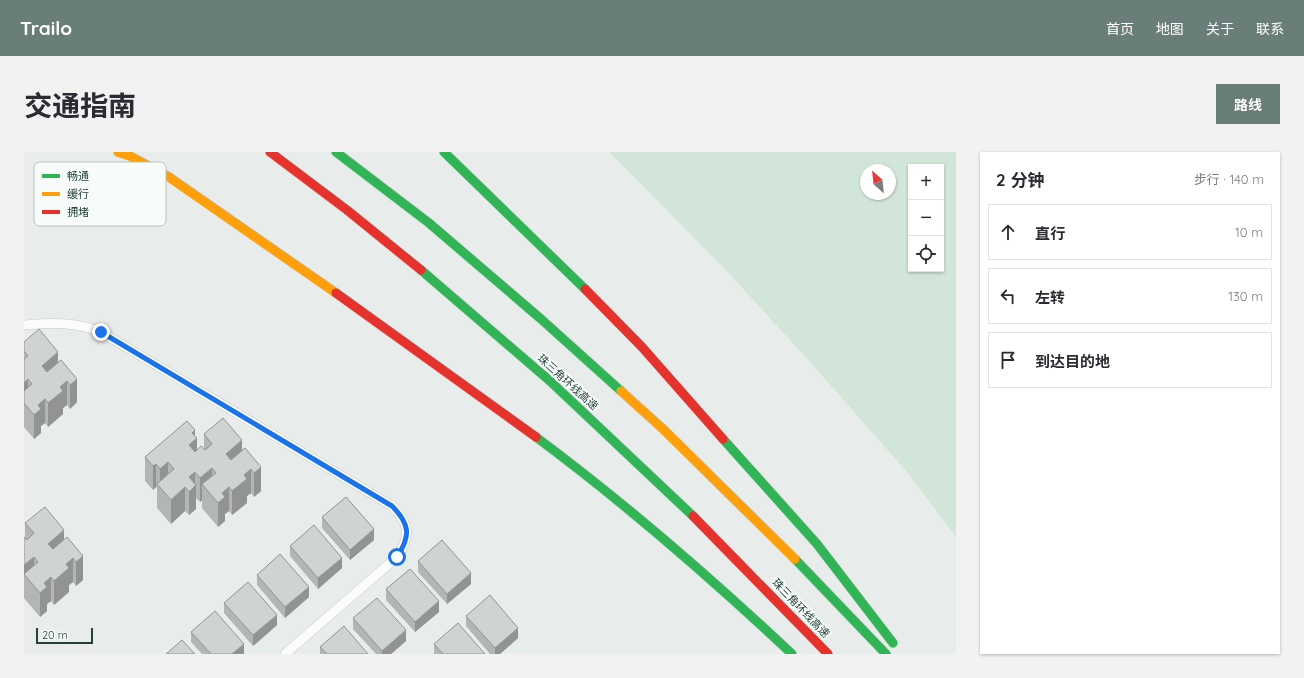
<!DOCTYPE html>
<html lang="zh">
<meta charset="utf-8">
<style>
body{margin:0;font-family:Quicksand,"Noto Sans SC",sans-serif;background:#f2f2f3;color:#2b2b33}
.controls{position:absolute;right:12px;top:12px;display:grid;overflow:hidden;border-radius:0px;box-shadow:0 1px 3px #0004}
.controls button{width:36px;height:36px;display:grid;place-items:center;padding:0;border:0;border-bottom:1px solid #e1e1e2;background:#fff;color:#2b2b33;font:20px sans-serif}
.compass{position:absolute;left:836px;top:12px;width:36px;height:36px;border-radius:50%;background:#fff;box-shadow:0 1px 3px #0004;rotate:333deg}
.scale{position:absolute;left:12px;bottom:10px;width:57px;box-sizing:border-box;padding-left:4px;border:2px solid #24423a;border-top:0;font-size:11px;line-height:14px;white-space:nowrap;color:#24423a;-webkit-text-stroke:3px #f7fbf9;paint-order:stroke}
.stop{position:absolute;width:12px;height:12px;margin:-9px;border:3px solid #1a73e8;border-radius:50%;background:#fff}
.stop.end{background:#1a73e8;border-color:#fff;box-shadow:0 1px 4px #0008}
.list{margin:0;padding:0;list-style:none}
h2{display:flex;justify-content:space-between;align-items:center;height:52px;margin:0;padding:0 16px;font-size:17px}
h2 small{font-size:13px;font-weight:400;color:#7c7c81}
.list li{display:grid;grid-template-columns:26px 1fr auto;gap:12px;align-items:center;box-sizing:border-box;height:56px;margin:0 8px 8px;padding:0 8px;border:1px solid #e1e1e2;border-radius:0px}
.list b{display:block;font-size:15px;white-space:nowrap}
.list em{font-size:13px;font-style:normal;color:#7c7c81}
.icon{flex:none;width:22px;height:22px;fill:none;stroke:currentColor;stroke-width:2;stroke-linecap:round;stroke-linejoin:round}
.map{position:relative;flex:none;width:932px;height:502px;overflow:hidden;border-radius:0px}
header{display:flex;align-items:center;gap:24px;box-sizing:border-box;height:56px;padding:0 20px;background:#697e78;color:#fff}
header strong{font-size:19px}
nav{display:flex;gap:22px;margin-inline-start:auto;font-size:14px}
.intro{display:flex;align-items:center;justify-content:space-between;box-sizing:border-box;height:96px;padding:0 24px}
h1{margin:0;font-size:28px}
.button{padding:10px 18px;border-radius:0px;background:#697e78;color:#fff;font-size:14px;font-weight:700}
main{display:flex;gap:24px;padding:0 24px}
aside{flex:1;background:#fff;border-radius:0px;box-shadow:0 1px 3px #0004}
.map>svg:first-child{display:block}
.green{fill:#d1e6d8;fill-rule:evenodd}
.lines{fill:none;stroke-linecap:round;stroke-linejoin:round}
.lane-casing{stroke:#c5cac8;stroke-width:10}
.fast-casing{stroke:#c3ccc9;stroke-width:10}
.slow-casing{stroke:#c3ccc9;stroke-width:10}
.jam-casing{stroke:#c3ccc9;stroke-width:10}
.lane{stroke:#fcfcfc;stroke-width:9}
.fast{stroke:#30b455;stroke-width:9}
.slow{stroke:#ff9f0a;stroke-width:9}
.jam{stroke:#e5322d;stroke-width:9}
.wall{fill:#b2b6b5}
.shaded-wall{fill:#919493}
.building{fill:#cfd4d2;stroke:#919493}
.route{stroke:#1a73e8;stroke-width:5}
.labels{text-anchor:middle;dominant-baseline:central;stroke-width:4;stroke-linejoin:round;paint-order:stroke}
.street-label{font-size:11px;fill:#24423a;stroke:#f7fbf9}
.key{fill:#f7fbf9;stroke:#b8c4c0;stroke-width:1}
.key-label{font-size:11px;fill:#24423a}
</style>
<header>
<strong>Trailo</strong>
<nav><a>首页</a><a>地图</a><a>关于</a><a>联系</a></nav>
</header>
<div class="intro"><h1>交通指南</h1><a class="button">路线</a></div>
<main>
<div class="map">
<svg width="932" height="502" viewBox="0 0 932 502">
<rect width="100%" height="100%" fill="#e8edeb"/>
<path class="green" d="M585 0H932V385L883 320 787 211 701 117ZM887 15H917V117H887ZM842 18H866V42H842Z"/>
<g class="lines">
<defs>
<path id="lane" d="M0 173C27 171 51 169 77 180L368 354C386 372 387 384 373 405L261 502"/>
<g id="fast">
<polyline points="312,0 405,71 517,167 597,239"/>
<polyline points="420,0 561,137"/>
<polyline points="397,118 526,229 669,364"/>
<path d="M512 285C602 352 686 425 768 502"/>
<polyline points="699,287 793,392 869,491"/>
<polyline points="771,407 862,502"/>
</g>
<g id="slow">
<polyline points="94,0 106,4 145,25 312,141"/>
<polyline points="597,239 638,276 771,407"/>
</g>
<g id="jam">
<polyline points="246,0 323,58 397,118"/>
<polyline points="561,137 618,195 699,287"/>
<polyline points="312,141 512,285"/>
<polyline points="669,364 804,502"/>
</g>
</defs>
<use href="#lane" class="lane-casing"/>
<use href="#fast" class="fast-casing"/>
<use href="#slow" class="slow-casing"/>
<use href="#jam" class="jam-casing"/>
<use href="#lane" class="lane"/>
<use href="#fast" class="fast"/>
<use href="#slow" class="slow"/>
<use href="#jam" class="jam"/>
</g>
<g class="wall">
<polygon points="0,190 34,210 37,208 53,250 46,257 43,253 39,256 39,262 24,275 21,271 17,274 17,281 10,287 0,275"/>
<polygon points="180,282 218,298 221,296 237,339 230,345 227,341 223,344 223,351 208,363 205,359 201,362 201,369 194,375 178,356 178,348 176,350 172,346 172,357 165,363 161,359 147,372 133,356 133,337 132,335 129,338 121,329 121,305 171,285 173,298 180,297"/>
<polygon points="298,365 350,388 326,408 298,376"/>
<polygon points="1,371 40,388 43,385 59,428 52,434 49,430 45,433 45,440 30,453 27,449 23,452 23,459 16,465 0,446 0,385 1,387"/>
<polygon points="266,394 318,416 294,437 266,404"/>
<polygon points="394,409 447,432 423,452 394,420"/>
<polygon points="233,423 285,445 261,466 233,433"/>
<polygon points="362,437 415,460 391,480 362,448"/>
<polygon points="200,451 253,473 229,494 200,461"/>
<polygon points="442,464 494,486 476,502 466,502 442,474"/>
<polygon points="329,466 382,489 367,502 352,502 329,477"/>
<polygon points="167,480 220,502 178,502 167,490"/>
<polygon points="410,492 461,502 410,502"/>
<polygon points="296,495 344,502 296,502"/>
</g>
<g class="shaded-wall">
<polygon points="34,200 34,224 18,238 18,214"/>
<polygon points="4,227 4,251 0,251 0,231"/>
<polygon points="53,227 53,250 46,257 46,233"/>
<polygon points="43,229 43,253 39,256 39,262 24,275 24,251 36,235"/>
<polygon points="21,247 21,271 17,274 17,281 10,287 10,263 14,253"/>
<polygon points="171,278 171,287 173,286 173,310 165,293 168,281"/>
<polygon points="218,288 218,312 202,326 202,302"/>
<polygon points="144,310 144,334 136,336 136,317"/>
<polygon points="132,312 132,335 129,338 129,314"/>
<polygon points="237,315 237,339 230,345 230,321"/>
<polygon points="188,316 188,339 178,332 178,348 176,350 176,326"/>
<polygon points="227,317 227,341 223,344 223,351 208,363 208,339 220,323"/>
<polygon points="171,320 171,335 172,333 172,357 165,363 165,325"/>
<polygon points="161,335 161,359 147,372 147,348"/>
<polygon points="205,335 205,359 201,362 201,369 194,375 194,351 198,341"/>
<polygon points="350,377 350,388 326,408 326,398"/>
<polygon points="40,378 40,402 24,415 24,392"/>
<polygon points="59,404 59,428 52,434 52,410"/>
<polygon points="10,405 10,429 0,422 0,413"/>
<polygon points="49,406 49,430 45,433 45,440 30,453 30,429 42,412"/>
<polygon points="318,406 318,416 294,437 294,426"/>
<polygon points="447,421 447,432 423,452 423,442"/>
<polygon points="27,425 27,449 23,452 23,459 16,465 16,441 20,431"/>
<polygon points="285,435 285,445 261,466 261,455"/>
<polygon points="415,449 415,460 391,480 391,470"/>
<polygon points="253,463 253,473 229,494 229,483"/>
<polygon points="494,476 494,486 476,502 471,502 471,496"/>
<polygon points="382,478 382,489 367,502 358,502 358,499"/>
<polygon points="220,492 220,502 208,502"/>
</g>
<g class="building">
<polygon points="15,177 34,200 18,214 23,220 37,208 53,227 46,233 43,229 36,235 39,239 24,251 21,247 14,253 17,257 10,263 0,251 0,239 8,232 4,227 0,231 0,207 4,204 0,199 0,190"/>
<polygon points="199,266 218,288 202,302 207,308 221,296 237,315 230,321 227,317 220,323 223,327 208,339 205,335 198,341 201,345 194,351 178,332 192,321 188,316 176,326 171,320 165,325 172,333 165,340 161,335 147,348 133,332 150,317 144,310 136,317 132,312 129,314 121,305 163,269 171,278 168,281 173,286 165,293 171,300 177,294 181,298 188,292 180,282"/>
<polygon points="322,345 350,377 326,398 298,365"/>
<polygon points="21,355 40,378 24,392 29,397 43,385 59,404 52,410 49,406 42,412 45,416 30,429 27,425 20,431 23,435 16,441 0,422 14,410 10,405 0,413 0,385 3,388 10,381 1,371"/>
<polygon points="290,373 318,406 294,426 266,394"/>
<polygon points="418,388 447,421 423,442 394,409"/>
<polygon points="256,402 285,435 261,455 233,423"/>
<polygon points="386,417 415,449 391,470 362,437"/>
<polygon points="224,430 253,463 229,483 200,451"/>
<polygon points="466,443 494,476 471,496 442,464"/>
<polygon points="353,446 382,478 358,499 329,466"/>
<polygon points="191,459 220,492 208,502 187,502 167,480"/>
<polygon points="434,471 461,502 419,502 410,492"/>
<polygon points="320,474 344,502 303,502 296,495"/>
<polygon points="158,488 171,502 142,502"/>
</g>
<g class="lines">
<path class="route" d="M77 180 368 354C386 372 387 384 373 405"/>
</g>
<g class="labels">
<g class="street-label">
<text transform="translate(544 230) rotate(42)">珠三角环线高速</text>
<text transform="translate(777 456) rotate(46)">珠三角环线高速</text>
</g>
</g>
<rect x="10" y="10" width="132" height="64" rx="6" class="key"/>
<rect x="18" y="22" width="18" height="4" fill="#30b455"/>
<rect x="18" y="40" width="18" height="4" fill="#ff9f0a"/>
<rect x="18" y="58" width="18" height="4" fill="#e5322d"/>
<g class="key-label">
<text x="43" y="28">畅通</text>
<text x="43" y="46">缓行</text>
<text x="43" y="64">拥堵</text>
</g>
</svg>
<div class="controls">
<button>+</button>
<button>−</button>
<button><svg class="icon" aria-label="locate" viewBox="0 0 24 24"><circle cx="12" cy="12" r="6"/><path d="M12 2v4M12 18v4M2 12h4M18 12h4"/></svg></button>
</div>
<svg class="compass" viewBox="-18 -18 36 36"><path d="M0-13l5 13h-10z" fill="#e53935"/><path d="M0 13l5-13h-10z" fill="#7c7c81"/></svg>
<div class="scale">20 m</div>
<div class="stop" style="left:373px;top:405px"></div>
<div class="stop end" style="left:77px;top:180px"></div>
</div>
<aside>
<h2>2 分钟<small>步行 · 140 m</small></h2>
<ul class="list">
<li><svg class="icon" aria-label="ahead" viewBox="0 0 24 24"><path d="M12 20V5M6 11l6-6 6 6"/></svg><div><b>直行</b></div><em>10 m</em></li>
<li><svg class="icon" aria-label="left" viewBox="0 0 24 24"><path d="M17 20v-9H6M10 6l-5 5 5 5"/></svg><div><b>左转</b></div><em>130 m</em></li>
<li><svg class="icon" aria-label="arrive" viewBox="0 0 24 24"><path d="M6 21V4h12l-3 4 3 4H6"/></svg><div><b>到达目的地</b></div></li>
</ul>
</aside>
</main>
